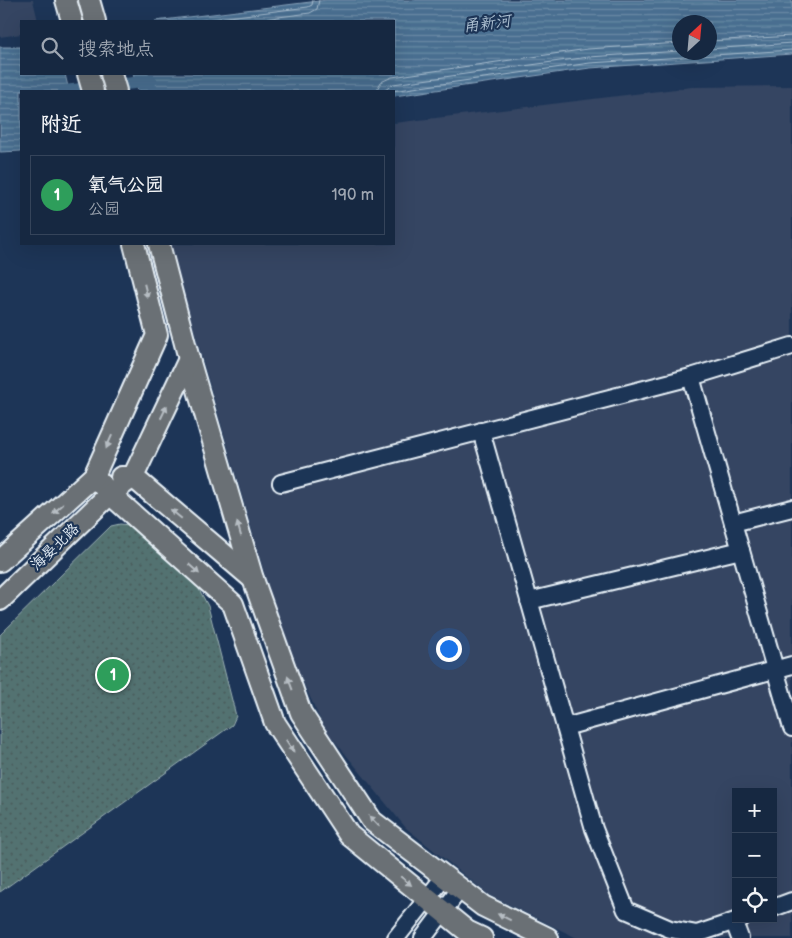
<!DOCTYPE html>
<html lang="zh">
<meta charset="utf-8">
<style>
body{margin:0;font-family:"Balsamiq Sans","LXGW WenKai TC",sans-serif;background:#23344c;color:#f1f3f6}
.controls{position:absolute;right:15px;bottom:15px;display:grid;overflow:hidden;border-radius:0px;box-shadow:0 5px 20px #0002}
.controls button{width:45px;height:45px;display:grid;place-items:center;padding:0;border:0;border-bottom:1px solid #35445a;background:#162841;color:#f1f3f6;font:25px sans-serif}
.compass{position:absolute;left:672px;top:15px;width:45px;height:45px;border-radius:50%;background:#162841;box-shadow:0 5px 20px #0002;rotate:26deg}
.you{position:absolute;left:448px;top:648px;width:18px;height:18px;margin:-12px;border:4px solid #fff;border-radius:50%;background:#1a73e8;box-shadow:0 0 0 8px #1a73e833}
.badge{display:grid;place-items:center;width:32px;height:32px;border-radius:50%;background:#95b2f1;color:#fff;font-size:16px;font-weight:700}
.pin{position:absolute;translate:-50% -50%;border:2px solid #fff;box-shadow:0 1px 5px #0006}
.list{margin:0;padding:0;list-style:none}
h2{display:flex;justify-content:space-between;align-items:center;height:65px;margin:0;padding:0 20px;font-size:21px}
h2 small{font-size:16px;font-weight:400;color:#9ea6b1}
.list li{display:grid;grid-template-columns:32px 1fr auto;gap:15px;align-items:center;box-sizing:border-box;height:80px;margin:0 10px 10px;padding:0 10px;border:1px solid #35445a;border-radius:0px}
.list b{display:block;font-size:19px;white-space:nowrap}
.list p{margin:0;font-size:16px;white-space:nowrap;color:#9ea6b1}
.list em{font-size:16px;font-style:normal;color:#9ea6b1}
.icon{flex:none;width:28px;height:28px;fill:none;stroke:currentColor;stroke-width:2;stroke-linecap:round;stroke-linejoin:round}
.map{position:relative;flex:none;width:792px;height:938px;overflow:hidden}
.search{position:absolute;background:#162841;box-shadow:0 5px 20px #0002;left:20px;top:20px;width:375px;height:55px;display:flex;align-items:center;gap:12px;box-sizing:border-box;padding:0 18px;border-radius:0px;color:#9ea6b1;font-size:19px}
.panel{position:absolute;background:#162841;box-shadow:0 5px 20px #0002;left:20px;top:90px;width:375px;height:155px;border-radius:0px}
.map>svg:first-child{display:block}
.built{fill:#344562;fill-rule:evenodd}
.park{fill:url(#park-dots);stroke:#9db2b4}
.water{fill:url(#water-rules);stroke:#88a2ba;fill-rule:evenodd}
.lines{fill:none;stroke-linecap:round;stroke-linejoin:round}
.shore{stroke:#a8bdce;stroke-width:1}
.canal{stroke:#486e90;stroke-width:12}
.minor-casing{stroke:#e8f1f8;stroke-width:20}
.major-casing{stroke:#e8f1f8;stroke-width:24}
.minor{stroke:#1d3557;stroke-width:16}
.major{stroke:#6b7074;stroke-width:20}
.oneway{fill:#b6bdc3}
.labels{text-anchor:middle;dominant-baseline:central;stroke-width:4.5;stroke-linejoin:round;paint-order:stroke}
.street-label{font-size:15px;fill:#e8f1f8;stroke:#1d3557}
.water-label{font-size:16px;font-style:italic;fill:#b0c3d4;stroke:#1d3557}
</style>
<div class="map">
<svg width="792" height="938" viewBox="0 0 792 938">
<defs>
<pattern id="park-dots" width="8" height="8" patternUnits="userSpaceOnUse" patternTransform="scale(1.25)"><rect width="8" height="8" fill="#527271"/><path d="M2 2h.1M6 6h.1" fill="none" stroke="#4b5b5c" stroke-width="1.8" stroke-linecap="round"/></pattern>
<pattern id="water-rules" width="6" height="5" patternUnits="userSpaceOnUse" patternTransform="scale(1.25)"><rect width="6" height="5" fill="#486e90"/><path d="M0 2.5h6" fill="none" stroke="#6b8aa6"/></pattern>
</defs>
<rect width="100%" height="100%" fill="#1d3557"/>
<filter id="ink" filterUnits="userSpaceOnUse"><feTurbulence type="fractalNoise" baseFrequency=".02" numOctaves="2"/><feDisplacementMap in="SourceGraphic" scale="10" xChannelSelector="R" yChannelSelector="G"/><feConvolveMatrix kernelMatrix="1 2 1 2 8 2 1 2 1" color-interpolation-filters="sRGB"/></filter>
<g filter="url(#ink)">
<g class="built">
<polygon points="0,0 33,0 38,21 21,21 21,34 0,37"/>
<path d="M792 86V938H577L489 895 406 828 324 728 283 638 169 244H394V123L692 87ZM736 792H773V919H736Z"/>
</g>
<polygon class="park" points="120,524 156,528 174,543 208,606 236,716 232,725 0,892 0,635 111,526"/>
<g class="water">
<path d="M327 0H792V54L590 68 394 96V91H138L133 74H394V21H155ZM680 22H710V52H680Z"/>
<polygon points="0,47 21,47 21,74 65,74 69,91 21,91 21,151 0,152"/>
</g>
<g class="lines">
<g class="shore">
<polyline points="196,21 308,7 312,5 313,0"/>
<polyline points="247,21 310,13 317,9 319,0"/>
<polyline points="710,41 792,36"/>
<polyline points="710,49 792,43"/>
<polyline points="376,91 381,82 392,77 588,49 680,43"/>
<polyline points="384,91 393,84 589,57 680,51"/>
<polyline points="392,91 590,63 792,50"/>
</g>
<polyline class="canal" points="64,91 151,81"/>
<defs>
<g id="minor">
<polyline points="691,377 792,728"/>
<polyline points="481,431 594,829 626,910 670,929 697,934 741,919"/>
<polyline points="281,483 691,377 792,346"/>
<polyline points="733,523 792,508"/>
<polyline points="529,601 741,550"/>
<polyline points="565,727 792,665"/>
<polyline points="773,908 792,901"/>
<polyline points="734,922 740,938"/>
<polyline points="396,938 444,877"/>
<polyline points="423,938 460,889"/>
</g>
<g id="major">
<polyline points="66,0 72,21"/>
<polyline points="89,0 95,21"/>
<polyline points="88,74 93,91"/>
<polyline points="111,74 116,91"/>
<polyline points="159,244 189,359 253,579 301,713 372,821 483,906 548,938"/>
<polyline points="94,476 110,494 233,604 275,723 349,835 467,931 482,938"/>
<polyline points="121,477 133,477 253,579"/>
<polyline points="0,561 94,476 157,335 134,244"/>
<polyline points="0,600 110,494 133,477 189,359"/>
</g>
</defs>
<use href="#minor" class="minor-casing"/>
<use href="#major" class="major-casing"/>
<use href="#minor" class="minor"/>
<use href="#major" class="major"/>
</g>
<defs><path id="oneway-solid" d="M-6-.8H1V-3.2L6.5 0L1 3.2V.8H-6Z" transform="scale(1.25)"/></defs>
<g class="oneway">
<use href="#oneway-solid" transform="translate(146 291) rotate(76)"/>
<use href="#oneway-solid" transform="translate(164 412) rotate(-64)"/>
<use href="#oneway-solid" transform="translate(109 442) rotate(114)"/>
<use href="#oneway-solid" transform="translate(58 509) rotate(138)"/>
<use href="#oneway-solid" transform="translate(176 514) rotate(-140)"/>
<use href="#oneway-solid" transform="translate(239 529) rotate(-106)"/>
<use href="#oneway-solid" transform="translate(194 569) rotate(42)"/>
<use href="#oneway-solid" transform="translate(290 683) rotate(-110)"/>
<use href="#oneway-solid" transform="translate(290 746) rotate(57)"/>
<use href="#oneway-solid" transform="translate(374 821) rotate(-134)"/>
<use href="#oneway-solid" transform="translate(406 881) rotate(39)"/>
<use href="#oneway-solid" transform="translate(504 917) rotate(-154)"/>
</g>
</g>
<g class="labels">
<g class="street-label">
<text transform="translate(55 547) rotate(-44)">海晏北路</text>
</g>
<g class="water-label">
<text transform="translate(487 24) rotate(-7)">甬新河</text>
</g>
</g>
</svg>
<div class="controls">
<button>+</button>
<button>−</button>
<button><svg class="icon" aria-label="locate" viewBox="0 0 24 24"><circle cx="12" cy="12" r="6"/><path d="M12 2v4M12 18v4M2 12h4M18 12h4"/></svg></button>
</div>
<svg class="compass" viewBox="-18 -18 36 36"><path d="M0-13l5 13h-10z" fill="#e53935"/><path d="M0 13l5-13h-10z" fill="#9ea6b1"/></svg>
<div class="you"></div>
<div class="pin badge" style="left:113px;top:675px;background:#2e9e5b">1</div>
<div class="search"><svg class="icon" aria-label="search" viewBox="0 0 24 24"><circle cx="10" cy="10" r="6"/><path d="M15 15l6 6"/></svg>搜索地点</div>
<section class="panel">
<h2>附近<small></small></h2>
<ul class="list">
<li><span class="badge" style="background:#2e9e5b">1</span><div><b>氧气公园</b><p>公园</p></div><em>190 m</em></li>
</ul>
</section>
</div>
